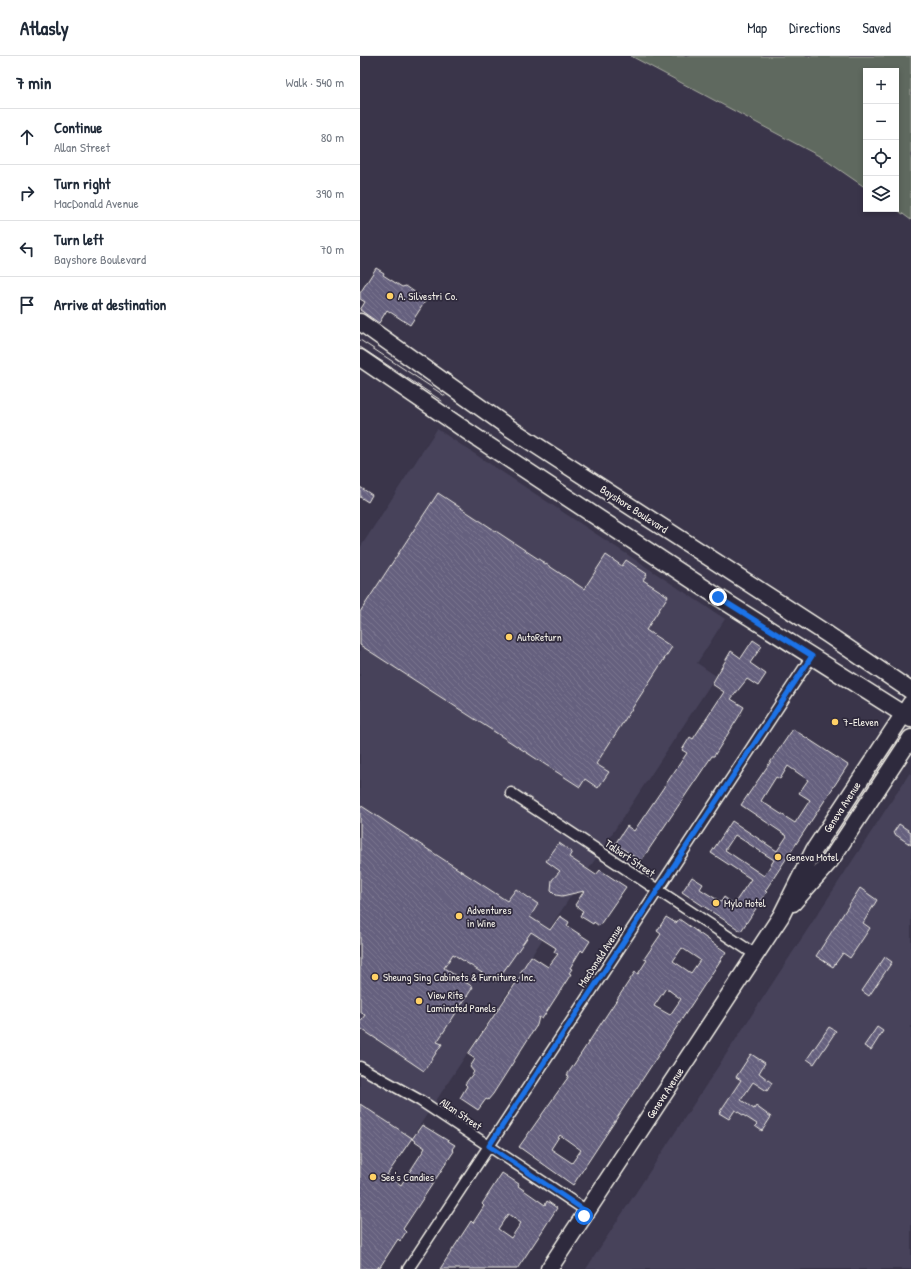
<!DOCTYPE html>
<meta charset="utf-8">
<style>
body{margin:0;font-family:"Patrick Hand",sans-serif;background:#f2f2f3;color:#1f2937}
.controls{position:absolute;right:12px;top:12px;display:grid;overflow:hidden;border-radius:0px;box-shadow:0 2px 6px #0003}
.controls button{width:36px;height:36px;display:grid;place-items:center;padding:0;border:0;border-bottom:1px solid #e0e1e3;background:#fff;color:#1f2937;font:20px sans-serif}
.stop{position:absolute;width:12px;height:12px;margin:-9px;border:3px solid #1a73e8;border-radius:50%;background:#fff}
.stop.end{background:#1a73e8;border-color:#fff;box-shadow:0 1px 4px #0008}
.list{margin:0;padding:0;list-style:none}
h2{display:flex;justify-content:space-between;align-items:center;height:52px;margin:0;padding:0 16px;font-size:17px}
h2 small{font-size:13px;font-weight:400;color:#747a83}
.list li{display:grid;grid-template-columns:26px 1fr auto;gap:12px;align-items:center;box-sizing:border-box;height:56px;padding:0 16px;border-top:1px solid #e0e1e3}
.list b{display:block;font-size:15px;white-space:nowrap}
.list p{margin:0;font-size:13px;white-space:nowrap;color:#747a83}
.list em{font-size:13px;font-style:normal;color:#747a83}
.icon{flex:none;width:22px;height:22px;fill:none;stroke:currentColor;stroke-width:2;stroke-linecap:round;stroke-linejoin:round}
.map{position:relative;flex:none;width:551px;height:1213px;overflow:hidden}
header{display:flex;align-items:center;gap:24px;box-sizing:border-box;height:56px;padding:0 20px;background:#fff;border-bottom:1px solid #e0e1e3}
header strong{font-size:19px}
nav{display:flex;gap:22px;margin-inline-start:auto;font-size:14px}
main{display:flex}
aside{flex:1;background:#fff}
.map>svg:first-child{display:block}
.built{fill:#47425a}
.grass{fill:#5f695e;stroke:#aaada3}
.building{fill:url(#building-back-hatch);stroke:#f4f1e8;fill-rule:evenodd}
.lines{fill:none;stroke-linecap:round;stroke-linejoin:round}
.street-casing{stroke:#f4f1e8;stroke-width:13}
.primary-casing{stroke:#f4f1e8;stroke-width:19}
.street{stroke:#2f2a3d;stroke-width:10}
.primary{stroke:#2f2a3d;stroke-width:16}
.tram{stroke:#f4f1e8;stroke-width:1}
.route{stroke:#1a73e8;stroke-width:5}
.poi-dot{fill:#ffd166;stroke:#2f2a3d;stroke-width:1.5}
.labels{text-anchor:middle;dominant-baseline:central;stroke-width:3.5;stroke-linejoin:round;paint-order:stroke}
.poi-label{font-size:11px;fill:#f4f1e8;stroke:#2f2a3d;text-anchor:start}
.street-label{font-size:11px;fill:#f4f1e8;stroke:#2f2a3d}
</style>
<header>
<strong>Atlasly</strong>
<nav><a>Map</a><a>Directions</a><a>Saved</a></nav>
</header>
<main>
<aside>
<h2>7 min<small>Walk · 540 m</small></h2>
<ul class="list">
<li><svg class="icon" aria-label="ahead" viewBox="0 0 24 24"><path d="M12 20V5M6 11l6-6 6 6"/></svg><div><b>Continue</b><p>Allan Street</p></div><em>80 m</em></li>
<li><svg class="icon" aria-label="right" viewBox="0 0 24 24"><path d="M7 20v-9h11M14 6l5 5-5 5"/></svg><div><b>Turn right</b><p>MacDonald Avenue</p></div><em>390 m</em></li>
<li><svg class="icon" aria-label="left" viewBox="0 0 24 24"><path d="M17 20v-9H6M10 6l-5 5 5 5"/></svg><div><b>Turn left</b><p>Bayshore Boulevard</p></div><em>70 m</em></li>
<li><svg class="icon" aria-label="arrive" viewBox="0 0 24 24"><path d="M6 21V4h12l-3 4 3 4H6"/></svg><div><b>Arrive at destination</b></div></li>
</ul>
</aside>
<div class="map">
<svg width="551" height="1213" viewBox="0 0 551 1213">
<defs>
<pattern id="building-back-hatch" width="6" height="6" patternUnits="userSpaceOnUse"><rect width="6" height="6" fill="#65607e"/><path d="M-1 5l2 2M0 0l6 6M5-1l2 2" fill="none" stroke="#7c7790"/></pattern>
</defs>
<rect width="100%" height="100%" fill="#3a354a"/>
<filter id="ink" filterUnits="userSpaceOnUse"><feTurbulence type="fractalNoise" baseFrequency=".025" numOctaves="2"/><feDisplacementMap in="SourceGraphic" scale="8" xChannelSelector="R" yChannelSelector="G"/><feConvolveMatrix kernelMatrix="1 2 1 2 8 2 1 2 1" color-interpolation-filters="sRGB"/></filter>
<g filter="url(#ink)">
<g class="built">
<polygon points="77,373 365,563 337,607 356,620 0,1160 0,492"/>
<polygon points="551,715 551,1213 226,1213"/>
</g>
<polygon class="grass" points="271,0 551,0 551,164 536,153 536,15 506,15 506,132 461,101"/>
<g class="building">
<polygon points="16,212 24,217 23,219 42,231 46,230 66,244 50,269 27,254 19,267 0,254 5,246 0,243 0,237"/>
<polygon points="0,431 12,439 8,446 0,441"/>
<polygon points="78,437 224,533 246,499 262,510 266,504 287,518 283,524 308,540 286,574 312,591 236,708 249,716 238,732 225,723 220,731 0,589 0,556"/>
<polygon points="393,584 402,590 390,607 406,618 398,630 387,623 371,643 384,651 378,662 354,700 352,700 281,805 255,788 267,770 274,775 327,697 322,694 330,681 333,683 364,636 352,628 371,595 381,602"/>
<path d="M433 673 488 709 405 835 407 836 381 875 322 836 332 821 343 828 340 833 361 846 364 841 374 848 391 823 351 797 372 765 417 795 427 780 381 749ZM428 710 448 724 439 737 450 744 435 767 401 745 416 721 420 723ZM375 779 414 804 404 820 365 794Z"/>
<polygon points="0,749 147,845 156,833 178,848 170,861 190,874 200,860 209,866 207,870 230,885 223,896 221,894 210,912 212,913 209,917 211,918 182,963 179,961 177,969 133,1038 128,1044 126,1043 118,1054 100,1042 107,1030 105,1028 114,1016 110,1011 115,1003 108,998 162,918 160,917 171,900 188,911 198,898 194,896 196,892 171,876 136,926 93,898 84,912 113,931 77,986 82,988 64,1015 0,972 0,966 5,959 0,956"/>
<polygon points="539,768 551,776 551,789 533,777"/>
<polygon points="199,787 212,796 209,801 236,819 240,814 266,831 239,870 234,866 233,868 220,860 223,855 215,849 224,835 202,840 196,839 191,834 192,824 200,815 186,805"/>
<polygon points="500,832 517,844 503,867 510,872 490,902 483,897 473,911 456,900"/>
<path d="M306 861 316 867 319 863 366 896 213 1129 159 1091 209 1020 207 1019 275 916 278 918 287 904 284 903 301 878 297 875ZM322 892 340 904 331 917 313 905ZM306 932 321 943 310 959 294 950ZM200 1079 221 1094 212 1107 191 1093Z"/>
<polygon points="525,901 532,906 509,940 502,935"/>
<polygon points="469,971 476,975 454,1008 447,1003"/>
<polygon points="517,971 523,975 511,994 504,990"/>
<polygon points="391,998 405,1007 399,1017 412,1027 407,1035 393,1026 381,1044 394,1053 396,1050 411,1061 402,1075 395,1070 397,1068 375,1054 369,1063 359,1057 381,1024 376,1021"/>
<polygon points="0,1048 52,1082 27,1119 41,1129 65,1092 52,1083 62,1069 95,1089 92,1093 94,1095 43,1173 46,1176 40,1185 38,1183 20,1211 19,1210 17,1213 0,1213"/>
<path d="M142 1117 159 1128 158 1130 185 1149 187 1145 197 1152 179 1180 157 1213H80L111 1165 113 1167 124 1150 122 1148ZM148 1158 161 1167 151 1182 138 1173Z"/>
</g>
<g class="lines">
<defs>
<g id="street">
<polyline points="151,737 396,899"/>
<polyline points="0,1011 61,1045 227,1155"/>
<polyline points="48,1213 452,600"/>
</g>
<g id="primary">
<polyline points="0,266 148,371 467,578 551,635"/>
<polyline points="0,302 117,382 358,541 551,663"/>
<polyline points="433,847 470,805 551,682"/>
<polyline points="189,1213 421,860 454,794 551,647"/>
</g>
</defs>
<use href="#street" class="street-casing"/>
<use href="#primary" class="primary-casing"/>
<use href="#street" class="street"/>
<use href="#primary" class="primary"/>
<g class="tram">
<polyline points="0,284 85,340"/>
<polyline points="0,291 82,345"/>
</g>
</g>
</g>
<g class="lines" filter="url(#ink)">
<polyline class="route" points="224,1160 227,1156 129,1090 452,600 358,541"/>
</g>
<g class="poi-dot">
<circle cx="30" cy="240" r="4"/>
<circle cx="149" cy="581" r="4"/>
<circle cx="475" cy="666" r="4"/>
<circle cx="418" cy="801" r="4"/>
<circle cx="356" cy="847" r="4"/>
<circle cx="99" cy="860" r="4"/>
<circle cx="15" cy="921" r="4"/>
<circle cx="59" cy="945" r="4"/>
<circle cx="13" cy="1121" r="4"/>
</g>
<g class="labels">
<g class="poi-label">
<text x="38" y="240">A. Silvestri Co.</text>
<text x="157" y="581">AutoReturn</text>
<text x="483" y="666">7-Eleven</text>
<text x="426" y="801">Geneva Motel</text>
<text x="364" y="847">Mylo Hotel</text>
<text x="107" y="854">Adventures<tspan x="107" dy="13">in Wine</tspan></text>
<text x="23" y="921">Sheung Sing Cabinets &amp; Furniture, Inc.</text>
<text x="67" y="939">View Rite<tspan x="67" dy="13">Laminated Panels</tspan></text>
<text x="21" y="1121">See's Candies</text>
</g>
<g class="street-label">
<text transform="translate(274 453) rotate(33)">Bayshore Boulevard</text>
<text transform="translate(482 751) rotate(-57)">Geneva Avenue</text>
<text transform="translate(270 802) rotate(34)">Talbert Street</text>
<text transform="translate(240 900) rotate(-57)">MacDonald Avenue</text>
<text transform="translate(305 1037) rotate(-57)">Geneva Avenue</text>
<text transform="translate(101 1058) rotate(34)">Allan Street</text>
</g>
</g>
</svg>
<div class="controls">
<button>+</button>
<button>−</button>
<button><svg class="icon" aria-label="locate" viewBox="0 0 24 24"><circle cx="12" cy="12" r="6"/><path d="M12 2v4M12 18v4M2 12h4M18 12h4"/></svg></button>
<button><svg class="icon" aria-label="layers" viewBox="0 0 24 24"><path d="M12 4l9 5-9 5-9-5zM3 14l9 5 9-5"/></svg></button>
</div>
<div class="stop" style="left:224px;top:1160px"></div>
<div class="stop end" style="left:358px;top:541px"></div>
</div>
</main>
